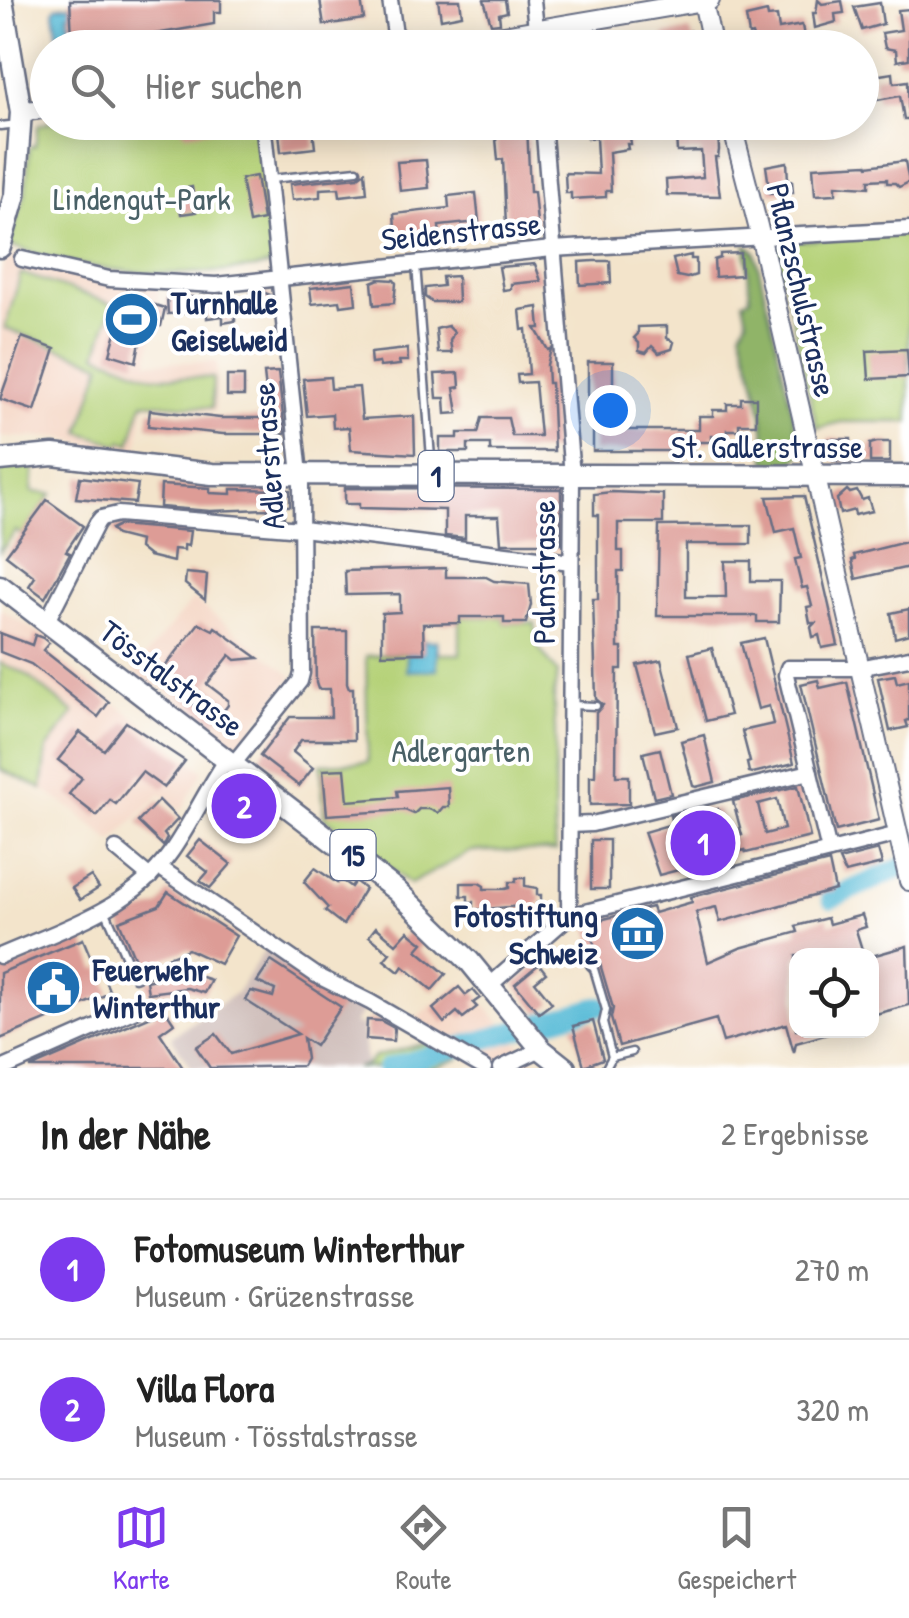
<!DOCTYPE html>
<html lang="de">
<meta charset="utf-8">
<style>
body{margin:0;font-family:"Patrick Hand",sans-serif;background:#f2f2f2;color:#222}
.controls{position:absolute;right:30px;bottom:30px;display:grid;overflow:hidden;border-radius:20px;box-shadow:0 5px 25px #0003}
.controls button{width:90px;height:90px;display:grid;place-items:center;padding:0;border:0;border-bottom:2px solid #e0e0e0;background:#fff;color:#222;font:50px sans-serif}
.you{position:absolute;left:610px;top:410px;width:35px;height:35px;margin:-25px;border:8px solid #fff;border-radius:50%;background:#1a73e8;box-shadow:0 0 0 15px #1a73e833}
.badge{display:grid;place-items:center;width:65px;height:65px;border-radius:50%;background:#7c3aed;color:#fff;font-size:32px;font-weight:700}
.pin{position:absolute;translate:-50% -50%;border:5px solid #fff;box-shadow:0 2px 10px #0006}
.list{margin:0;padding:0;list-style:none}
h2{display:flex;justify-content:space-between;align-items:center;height:130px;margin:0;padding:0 40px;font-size:42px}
h2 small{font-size:32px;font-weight:400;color:#767676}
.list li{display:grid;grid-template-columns:65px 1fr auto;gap:30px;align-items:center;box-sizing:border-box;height:140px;padding:0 40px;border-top:2px solid #e0e0e0}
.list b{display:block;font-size:38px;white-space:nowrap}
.list p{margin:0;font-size:32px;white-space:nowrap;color:#767676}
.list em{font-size:32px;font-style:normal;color:#767676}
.icon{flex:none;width:55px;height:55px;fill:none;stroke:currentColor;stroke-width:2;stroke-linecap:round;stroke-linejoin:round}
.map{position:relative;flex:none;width:909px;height:1068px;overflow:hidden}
.search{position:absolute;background:#fff;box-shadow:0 5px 25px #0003;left:30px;right:30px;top:30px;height:110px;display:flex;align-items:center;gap:25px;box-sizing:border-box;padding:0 35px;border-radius:55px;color:#767676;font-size:38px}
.sheet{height:410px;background:#fff}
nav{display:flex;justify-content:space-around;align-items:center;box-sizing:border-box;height:140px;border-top:2px solid #e0e0e0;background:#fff;font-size:28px;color:#767676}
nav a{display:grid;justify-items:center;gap:5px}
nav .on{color:#7c3aed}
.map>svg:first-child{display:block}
.built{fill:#f4d3c0}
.industrial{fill:#d0c0bc}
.green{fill:#b5d278;stroke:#68806b;stroke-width:2.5}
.forest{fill:#90b468;stroke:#567263;stroke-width:2.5}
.water{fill:#59bbd7;stroke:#3a759a;stroke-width:2.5}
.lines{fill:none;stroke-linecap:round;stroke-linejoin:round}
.river{stroke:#59bbd7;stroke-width:20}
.building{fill:#dd9c96;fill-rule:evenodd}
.service-casing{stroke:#676e84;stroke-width:11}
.minor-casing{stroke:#676e84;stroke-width:19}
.tertiary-casing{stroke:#676e84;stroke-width:22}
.secondary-casing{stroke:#676e84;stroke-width:22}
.primary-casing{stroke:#676e84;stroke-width:25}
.service{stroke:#fff;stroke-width:6}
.minor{stroke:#fff;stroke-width:14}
.tertiary{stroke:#fff;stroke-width:18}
.secondary{stroke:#fff;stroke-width:18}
.primary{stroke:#fff;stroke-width:20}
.labels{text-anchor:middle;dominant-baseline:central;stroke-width:8;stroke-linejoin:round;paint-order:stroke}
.shield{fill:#fff;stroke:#5f6d8e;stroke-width:2.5}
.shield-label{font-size:30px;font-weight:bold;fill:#1b2f5e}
.park-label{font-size:32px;fill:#496066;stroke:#fff}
.street-label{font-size:32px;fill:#1b2f5e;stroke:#fff}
.poi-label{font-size:32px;font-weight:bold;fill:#1b2f5e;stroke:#fff;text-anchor:start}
</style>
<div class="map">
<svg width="909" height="1068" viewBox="0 0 909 1068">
<rect width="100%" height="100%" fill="#fff"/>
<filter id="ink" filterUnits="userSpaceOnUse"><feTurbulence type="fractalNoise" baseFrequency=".01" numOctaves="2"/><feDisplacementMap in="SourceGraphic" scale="20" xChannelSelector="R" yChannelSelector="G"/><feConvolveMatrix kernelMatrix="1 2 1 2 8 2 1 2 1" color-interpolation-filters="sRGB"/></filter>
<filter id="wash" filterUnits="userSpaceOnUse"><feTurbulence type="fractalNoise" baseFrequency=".0048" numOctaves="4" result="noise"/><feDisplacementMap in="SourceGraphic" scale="40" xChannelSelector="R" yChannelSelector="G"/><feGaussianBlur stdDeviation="2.25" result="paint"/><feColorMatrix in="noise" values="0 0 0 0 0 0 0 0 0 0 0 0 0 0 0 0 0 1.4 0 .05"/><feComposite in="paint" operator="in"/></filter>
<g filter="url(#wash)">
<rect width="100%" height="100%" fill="#f3e4cb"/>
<g class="built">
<polygon points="15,256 47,266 158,284 159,306 148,362 217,362 215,412 145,404 136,454 57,437 0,437 0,277 4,263"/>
<polygon points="497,487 564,488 565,543 561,551 555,554 502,548"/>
<polygon points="193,599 293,676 241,743 233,743 161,688 151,686 133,671"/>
<polygon points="0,609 43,635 54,645 50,652 203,771 181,811 161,794 112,842 77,812 42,789 48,748 75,713 24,673 0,663"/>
<polygon points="463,982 505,1027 539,1068 484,1068 408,1024"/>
</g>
<polygon class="industrial" points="267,947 367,1006 354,1024 362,1025 366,1064 354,1068 192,1068 171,1037 236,993"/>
<g class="green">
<path d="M50 122 260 123 274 264C260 269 243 269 228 271 153 278 79 270 9 245L25 194 30 146H35L38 126Z"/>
<polygon points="909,234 909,422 841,422 817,428 776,248 783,242"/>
<polygon points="21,273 113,304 97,354 151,376 213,378 212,408 143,402 130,444 122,441 120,445 80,432 102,364 5,328"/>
<polygon points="34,464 32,492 52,494 22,535 16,531 0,552 0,468"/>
<path d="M460 617H504L505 623H535L538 647 558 673C552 693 554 708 555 729 556 770 552 809 556 851H472L410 884 324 817 321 764 368 762 366 656 423 653 437 641 438 654H460Z"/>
<polygon points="0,663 24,673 74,713 47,749 42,789 0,769"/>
<polygon points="429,1042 458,1059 432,1068 356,1068 367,1065 374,1057"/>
</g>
<path class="forest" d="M746 244 755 251 802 453 793 463 766 462C766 415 754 376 741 331L747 319 743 301 750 298Z"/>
<g class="water">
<polygon points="70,5 72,14 68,15 72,36 94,33 96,41 62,47 59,44 54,12 56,7"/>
<polygon points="423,641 437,641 437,670 407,671 407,654 423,653"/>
</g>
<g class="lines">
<g class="river">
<polyline points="831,899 909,864"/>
<polyline points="387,1068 600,1006"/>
</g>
</g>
<g id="blocks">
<g class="building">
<polygon points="70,0 221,0 221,12 214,12 214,24 96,44 94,33 72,37"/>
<polygon points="320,0 361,0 364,19 324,25"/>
<polygon points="438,0 460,0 462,15 441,19"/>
<polygon points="484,0 505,0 507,12 499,14 500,23 491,24"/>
<polygon points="818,0 822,4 842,1 844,13 835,14 836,22 815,28 813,13 816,13"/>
<polygon points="880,3 883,24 862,30 854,7"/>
<polygon points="909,9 909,59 897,61 896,50 885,48 882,33 901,30 898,10"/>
<polygon points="767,12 768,17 777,16 779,29 802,25 804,37 784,40 776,46 764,44 765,48 756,48 752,34 749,35 746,17"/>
<polygon points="690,31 697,48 667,48 664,35"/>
<polygon points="893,73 894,83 908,81 909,119 904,119 900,96 877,100 873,76"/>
<polygon points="177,122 226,122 227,127 186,134"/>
<polygon points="278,122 312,122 315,148 281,152"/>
<polygon points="628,122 631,144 627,144 628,149 609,152 611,191 606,191 606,197 571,199 571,193 566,193 565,173 598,174 596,138 587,138 587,129 616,127 616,124"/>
<polygon points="527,125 530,192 534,192 537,223 506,226 503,159 498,160 495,128"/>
<polygon points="701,125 716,125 718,131 719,150 718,157 715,157 720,196 667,195 666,180 703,177 701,151 677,152 676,133 701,132"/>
<polygon points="426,160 429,188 400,191 397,162"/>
<polygon points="905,161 909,182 899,187 895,183 887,183 887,179 869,180 869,187 836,185 836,194 815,195 813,167 867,164 868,166"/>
<polygon points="787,162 788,181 792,181 793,192 770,193 766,166"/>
<polygon points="365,172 367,193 340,196 339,188 320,189 320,197 292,200 290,184 358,177"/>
<polygon points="256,176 263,220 249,223 241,179"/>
<polygon points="192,187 196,212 181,214 177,190"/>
<polygon points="476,193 479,222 439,226 440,238 396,242 394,214 449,208 448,196"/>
<polygon points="740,253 741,275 715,277 714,260 720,258 720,254"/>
<polygon points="691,255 691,259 696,259 696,275 687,278 677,276 673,259"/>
<polygon points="594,261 610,261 611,283 580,285 579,262"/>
<polygon points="535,264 541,281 511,284 511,289 503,290 499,267"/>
<polygon points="457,276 458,302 432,302 425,297 425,288 443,286 442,277"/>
<polygon points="379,279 394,280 396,283 394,303 374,305 372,282"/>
<polygon points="354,283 356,304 341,306 340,301 312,304 310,288"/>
<polygon points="265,293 270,295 272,313 252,316 250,294"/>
<polygon points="126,296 165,308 161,326 143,327 136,362 110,354"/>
<polygon points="192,297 192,303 235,299 235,321 223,323 223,316 207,318 207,312 168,314 167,298"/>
<polygon points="538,307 540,328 535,328 548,350 551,349 547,365 548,383 551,383 554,451 490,451 490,444 468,444 468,452 440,452 440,438 458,438 458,433 478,433 482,418 508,418 512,436 540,436 535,382 518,383 517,375 529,374 526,329 522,330 520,310"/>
<polygon points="448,326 454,332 450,341 452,353 438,353 436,329"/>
<polygon points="667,326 667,338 674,342 672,349 659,353 652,346 646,353 639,351 639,343 634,338 638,334 638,327"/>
<polygon points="22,337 55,349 35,411 0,399"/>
<polygon points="407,349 408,361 399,361 400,365 380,367 379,363 371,364 370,353"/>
<polygon points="907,349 909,377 869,379 867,351"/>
<polygon points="588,362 613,362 613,430 699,430 699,416 713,416 713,410 727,410 727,404 741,404 741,398 756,398 756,424 739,424 739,430 727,430 728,436 711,436 711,442 693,442 693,451 593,451 593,425 588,425"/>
<polygon points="278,372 285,434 223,434 148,426 150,410 220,418 269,418 264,373"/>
<polygon points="459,373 460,387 454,388 458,413 446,414 445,398 437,398 435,374"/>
<rect x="227" y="376" width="17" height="20"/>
<polygon points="330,377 331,389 359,387 362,419 414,416 415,454 351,450 349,427 333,428 332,414 307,416 303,379"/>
<polygon points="828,439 851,439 852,461 833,461"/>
<polygon points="877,442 890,442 890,462 870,462 870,444"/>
<polygon points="80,477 138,484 135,503 76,498"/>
<polygon points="161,485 210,488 210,493 231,494 231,489 290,490 290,506 284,506 284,517 268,516 268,509 210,511 160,507"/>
<polygon points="345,488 561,489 561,543 501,543 499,516 465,516 465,538 445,536 445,510 359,508 359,504 345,504"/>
<polygon points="847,490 850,493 857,491 862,500 868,498 872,511 855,515 854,510 840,514 837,499"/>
<polygon points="611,492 663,494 663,523 618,523 618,551 623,551 623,571 618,571 618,648 622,648 622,669 617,669 616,776 629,776 629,804 590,805 590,776 595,776 596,713 603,705 596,699 593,599 598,599 598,515 594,515 594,494"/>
<polygon points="804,496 838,645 822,648 819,635 813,637 811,627 815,623 810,623 807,607 812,606 807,587 802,588 797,568 795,559 801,558 794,528 776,532 767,497"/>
<polygon points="47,500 83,526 66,551 70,553 45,598 29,586 35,577 6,555"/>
<polygon points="119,525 190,531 188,546 184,545 184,550 174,549 173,562 149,556 139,548 140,541 116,535 111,529"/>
<polygon points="751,525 751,544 686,544 686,597 726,597 725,561 751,561 751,581 780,581 779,622 757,622 757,616 657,616 659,526"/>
<polygon points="909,541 909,567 856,579 852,560 855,559 854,555"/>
<polygon points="446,568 446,577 486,577 494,581 529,584 531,605 526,623 504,623 504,617 460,617 460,623 423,624 424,653 382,654 382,613 400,612 400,594 346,595 345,571"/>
<polygon points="186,573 207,575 205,600 185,584"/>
<polygon points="909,609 909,634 895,638 891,613"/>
<polygon points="199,623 213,630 215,627 258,658 236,660 230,655 207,684 228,700 228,705 215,722 179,693 182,688 161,672"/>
<polygon points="315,631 347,631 347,683 349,688 353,688 354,740 301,740 293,752 313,768 299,786 260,756 290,717 331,717 330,689 318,689 316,683"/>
<polygon points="0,633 32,645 35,635 43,638 49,643 43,650 109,702 98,717 31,664 0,652"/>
<polygon points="764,638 794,763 753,773 749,772 747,763 750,762 742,731 773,724 769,706 758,709 741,643"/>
<polygon points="712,648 730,715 706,721 689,654"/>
<polygon points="661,660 678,727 655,732 637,665"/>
<polygon points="895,675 897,683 909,680 909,720 906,721 908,727 890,731 878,678"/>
<polygon points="818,680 820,688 847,682 879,820 836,831 801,684"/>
<polygon points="126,722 185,761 164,788 142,772 116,804 110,800 97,816 69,794 82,778 58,760 80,732 104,750"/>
<polygon points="704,735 715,782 696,787 693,786 681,741"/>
<polygon points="660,749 671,794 654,798 643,753"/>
<polygon points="345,769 348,801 398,797 397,791 448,787 449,807 443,807 438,813 429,809 419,809 414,814 405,810 327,815 323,770"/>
<polygon points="234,784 268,813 254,830 237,815 226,829 216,821 228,806 229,799 225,796"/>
<path d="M798 786 810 837 746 853 745 850 729 854V857L659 875 644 832 672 824 670 816 706 808 707 812 718 809 725 839 742 835 733 801ZM777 799 784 829 765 834 758 804Z"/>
<polygon points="159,800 178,819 164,834 167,838 163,846 138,822"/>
<polygon points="200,840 231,864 210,888 200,881 208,872 187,856"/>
<rect x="591" y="840" width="18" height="49"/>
<polygon points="878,850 882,864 845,873 839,860"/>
<polygon points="829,862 835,890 720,922 716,907 696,912 708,962 740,948 798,932 796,926 827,918 829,924 862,915 866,927 856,930 864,956 796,956 796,1030 831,1030 832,1033 796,1043 794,1053 786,1024 723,1042 716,1019 619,1046 611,1018 613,1008 588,923 652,907 654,913 692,902 691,897"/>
<polygon points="315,868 337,883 340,879 351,887 355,881 365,889 343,925 325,911 328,908 304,882"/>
<polygon points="91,876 99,888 80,900 72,888"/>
<polygon points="516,878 525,878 525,886 537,888 537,895 541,895 541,903 537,903 537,910 530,910 530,914 521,914 521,906 473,910 473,902 468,902 468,896 461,896 461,883 479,883 484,886 484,889 505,889 509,888 509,882 516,882"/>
<polygon points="168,892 236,936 220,964 188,949 139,969 119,921 159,906"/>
<polygon points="376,927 396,944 408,931 423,943 417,950 446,974 432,990 403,966 399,972 384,960 390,953 369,936"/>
<polygon points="83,939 96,970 100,967 110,993 0,1039 0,973"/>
<polygon points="907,946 909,1005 872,1015 872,956"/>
<polygon points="271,961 341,1007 315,1046 303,1038 306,1059 302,1066 210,1068 196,1047 216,1034 231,1054 298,1034 245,1000 251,991 273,997 275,990 257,982"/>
<polygon points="539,964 546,973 535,982 552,1003 539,1013 515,984"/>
<polygon points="186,972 211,980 204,993 187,988 148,993 146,981"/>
<polygon points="459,987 466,995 473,990 480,998 473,1003 477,1007 463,1018 457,1012 444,1023 433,1009"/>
<polygon points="162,1005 174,1023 160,1033 183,1068 30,1068 156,1014 154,1011"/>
<polygon points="367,1020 381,1021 394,1028 393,1041 366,1039"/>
<polygon points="593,1021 603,1059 584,1066 573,1026"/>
</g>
</g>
</g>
<g filter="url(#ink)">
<use href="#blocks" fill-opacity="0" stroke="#676e84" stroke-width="2.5"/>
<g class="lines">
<defs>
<g id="service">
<polyline points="0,126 19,124"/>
<polyline points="271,179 357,170"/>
<polyline points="416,264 432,471"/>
<polyline points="571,705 596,706"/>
<polyline points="106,912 135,978 172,963"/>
<polyline points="590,965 594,969 606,1010 603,1023 612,1057"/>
<polyline points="606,1068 612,1057 632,1052"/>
</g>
<g id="minor">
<polyline points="390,0 397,48"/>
<polyline points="533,0 538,48"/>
<polyline points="543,122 572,476 569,916"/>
<polyline points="22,259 109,279 216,285 552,249 909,229"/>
<polyline points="47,621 97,523 101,518 118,514 302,529 571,562"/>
<polyline points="234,763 300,681 302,673 301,484 263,122"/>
<polyline points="570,825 592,824 810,772"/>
<polyline points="116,849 150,877"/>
<polyline points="829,851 786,675 788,668 859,668 909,658"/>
<polyline points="159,867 316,975 370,1002 484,1068"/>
<path d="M0 956C62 929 131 909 171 852 192 822 207 788 228 758"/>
<polyline points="489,986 569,916 898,834"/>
<polyline points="4,1068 142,1007"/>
<polyline points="501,1068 541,1049"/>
</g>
<g id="tertiary">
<polyline points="703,1 713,48"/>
<polyline points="731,122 758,226 909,881"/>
</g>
<g id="secondary">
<polyline points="427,48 710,0"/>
<polyline points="21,112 48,108"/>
</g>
<g id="primary">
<polyline points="0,247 15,195 21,112 2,0"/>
<polyline points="0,460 53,455 212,474 909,476"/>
<polyline points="0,586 396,890 470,962 541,1049 565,1068"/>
</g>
</defs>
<use href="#service" class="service-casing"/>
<use href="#minor" class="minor-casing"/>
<use href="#tertiary" class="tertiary-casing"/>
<use href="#secondary" class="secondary-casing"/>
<use href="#primary" class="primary-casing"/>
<use href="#service" class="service"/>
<use href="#minor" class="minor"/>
<use href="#tertiary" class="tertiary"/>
<use href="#secondary" class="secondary"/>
<use href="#primary" class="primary"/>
</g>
</g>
<defs>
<symbol id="stadium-disc" viewBox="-11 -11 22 22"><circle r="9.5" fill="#1f6fb2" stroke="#fff"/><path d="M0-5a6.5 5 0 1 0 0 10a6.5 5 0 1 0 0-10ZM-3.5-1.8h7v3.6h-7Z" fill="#fff"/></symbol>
<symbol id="museum-disc" viewBox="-11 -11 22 22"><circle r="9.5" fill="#1f6fb2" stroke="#fff"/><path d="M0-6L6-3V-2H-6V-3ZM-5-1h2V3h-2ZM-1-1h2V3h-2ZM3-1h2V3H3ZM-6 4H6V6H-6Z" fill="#fff"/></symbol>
<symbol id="civic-disc" viewBox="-11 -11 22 22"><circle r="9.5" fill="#1f6fb2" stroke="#fff"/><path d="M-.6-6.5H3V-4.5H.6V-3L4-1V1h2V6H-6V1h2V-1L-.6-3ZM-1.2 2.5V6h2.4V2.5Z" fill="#fff"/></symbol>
</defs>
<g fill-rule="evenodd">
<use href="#stadium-disc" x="100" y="288" width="63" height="63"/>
<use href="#museum-disc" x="606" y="902" width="63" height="63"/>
<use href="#civic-disc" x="22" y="956" width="63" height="63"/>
</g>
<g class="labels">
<g class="shield">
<rect x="418.5" y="451" width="35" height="50" rx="8"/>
<rect x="330.5" y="830" width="45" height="50" rx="8"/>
</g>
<g class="shield-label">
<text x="436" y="476">1</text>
<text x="353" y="855">15</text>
</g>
<g class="park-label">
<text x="142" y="198">Lindengut-Park</text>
<text x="461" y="750">Adlergarten</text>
</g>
<g class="street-label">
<text transform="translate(461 231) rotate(-6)">Seidenstrasse</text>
<text transform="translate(802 290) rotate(77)">Pflanzschulstrasse</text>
<text x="767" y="446">St. Gallerstrasse</text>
<text transform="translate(268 456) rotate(-94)">Adlerstrasse</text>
<text transform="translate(543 572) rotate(-90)">Palmstrasse</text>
<text transform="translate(172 678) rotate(37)">Tösstalstrasse</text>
</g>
<g class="poi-label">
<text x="171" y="302">Turnhalle<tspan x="171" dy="37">Geiselweid</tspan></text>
<text x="598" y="915" text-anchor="end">Fotostiftung<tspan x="598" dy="37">Schweiz</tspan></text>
<text x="93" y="969">Feuerwehr<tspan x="93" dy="37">Winterthur</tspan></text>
</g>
</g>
</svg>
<div class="controls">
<button><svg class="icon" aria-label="locate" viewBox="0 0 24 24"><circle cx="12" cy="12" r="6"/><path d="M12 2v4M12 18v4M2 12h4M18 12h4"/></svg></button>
</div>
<div class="you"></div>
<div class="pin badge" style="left:703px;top:843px">1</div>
<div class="pin badge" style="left:244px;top:806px">2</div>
<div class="search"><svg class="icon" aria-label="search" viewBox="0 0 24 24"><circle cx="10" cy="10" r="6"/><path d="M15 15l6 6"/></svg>Hier suchen</div>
</div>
<section class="sheet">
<h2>In der Nähe<small>2 Ergebnisse</small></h2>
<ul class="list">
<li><span class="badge">1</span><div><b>Fotomuseum Winterthur</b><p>Museum · Grüzenstrasse</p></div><em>270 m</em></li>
<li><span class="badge">2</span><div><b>Villa Flora</b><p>Museum · Tösstalstrasse</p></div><em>320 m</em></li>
</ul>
</section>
<nav>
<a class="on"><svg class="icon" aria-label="map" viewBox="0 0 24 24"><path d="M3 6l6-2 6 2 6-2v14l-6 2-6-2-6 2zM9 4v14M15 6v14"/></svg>Karte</a>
<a><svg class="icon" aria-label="directions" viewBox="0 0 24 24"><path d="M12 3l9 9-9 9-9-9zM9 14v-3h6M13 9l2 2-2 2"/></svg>Route</a>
<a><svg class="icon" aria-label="saved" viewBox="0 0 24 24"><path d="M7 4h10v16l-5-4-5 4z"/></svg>Gespeichert</a>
</nav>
